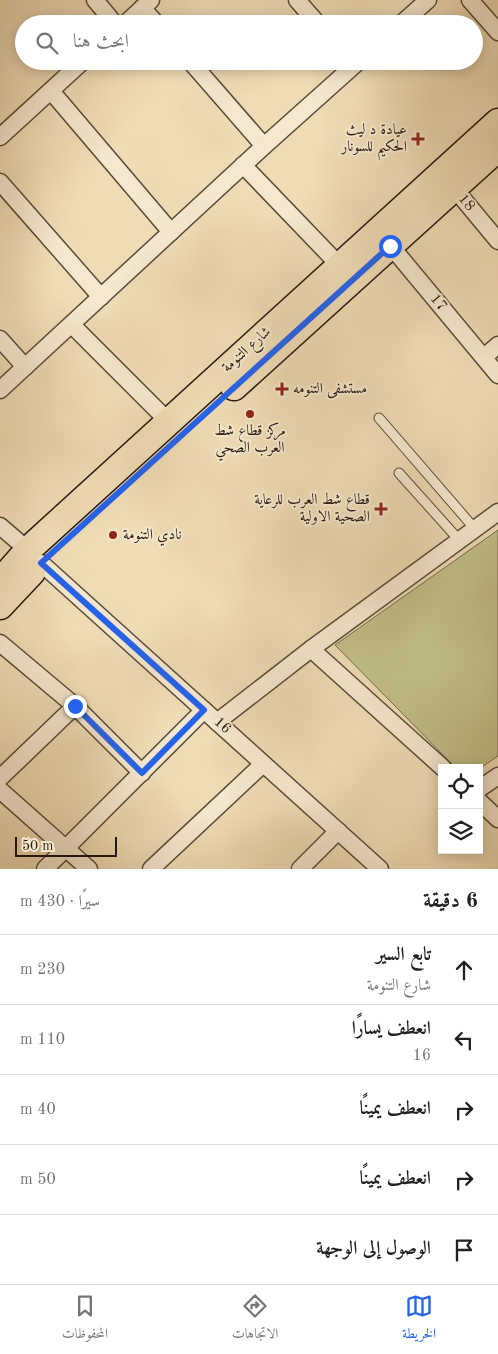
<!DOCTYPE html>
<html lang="ar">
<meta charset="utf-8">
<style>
body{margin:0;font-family:"Old Standard TT",Amiri,serif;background:#f2f2f2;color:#202124;direction:rtl}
.controls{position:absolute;right:15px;bottom:15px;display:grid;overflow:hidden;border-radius:0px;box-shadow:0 2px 12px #0003}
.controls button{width:45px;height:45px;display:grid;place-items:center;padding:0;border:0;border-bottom:1px solid #e0e0e0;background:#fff;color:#202124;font:25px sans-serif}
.scale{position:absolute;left:15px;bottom:12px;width:102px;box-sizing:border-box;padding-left:5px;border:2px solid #28190f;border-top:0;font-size:14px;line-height:18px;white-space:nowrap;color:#28190f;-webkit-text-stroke:4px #f5e8ce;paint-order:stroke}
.stop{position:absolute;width:15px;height:15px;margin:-11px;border:4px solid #2563eb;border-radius:50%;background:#fff}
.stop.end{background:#2563eb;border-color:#fff;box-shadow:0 1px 5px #0008}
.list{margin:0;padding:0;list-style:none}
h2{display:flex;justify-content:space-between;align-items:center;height:65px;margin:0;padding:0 20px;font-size:21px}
h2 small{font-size:16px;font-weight:400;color:#757577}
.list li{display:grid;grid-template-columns:32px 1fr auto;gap:15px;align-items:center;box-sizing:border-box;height:70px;padding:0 20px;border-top:1px solid #e0e0e0}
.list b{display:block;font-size:19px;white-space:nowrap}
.list p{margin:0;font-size:16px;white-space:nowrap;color:#757577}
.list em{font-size:16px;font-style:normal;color:#757577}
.icon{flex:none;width:28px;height:28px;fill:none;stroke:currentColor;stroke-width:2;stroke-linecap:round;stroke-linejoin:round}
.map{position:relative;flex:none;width:498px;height:869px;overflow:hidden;direction:ltr}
.search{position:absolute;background:#fff;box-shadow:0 2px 12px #0003;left:15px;right:15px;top:15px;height:55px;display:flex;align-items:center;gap:12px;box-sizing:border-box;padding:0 18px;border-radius:28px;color:#757577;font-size:19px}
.sheet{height:415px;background:#fff}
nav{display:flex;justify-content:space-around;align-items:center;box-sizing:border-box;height:70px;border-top:1px solid #e0e0e0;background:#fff;font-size:14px;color:#757577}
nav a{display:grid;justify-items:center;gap:2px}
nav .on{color:#2563eb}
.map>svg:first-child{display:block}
.green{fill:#c1be88;stroke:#746c4c}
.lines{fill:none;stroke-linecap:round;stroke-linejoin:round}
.service-casing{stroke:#5a4a38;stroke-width:11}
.minor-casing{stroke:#5a4a38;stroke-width:19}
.primary-casing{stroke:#28190f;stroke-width:29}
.service{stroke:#f5e8ce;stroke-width:9}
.minor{stroke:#f5e8ce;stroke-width:16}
.primary{stroke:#efdbb4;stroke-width:26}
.route{stroke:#2563eb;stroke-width:6}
.poi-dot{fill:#8f2418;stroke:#f5e8ce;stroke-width:2}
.labels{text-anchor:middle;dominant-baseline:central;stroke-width:4;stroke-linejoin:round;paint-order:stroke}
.poi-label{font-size:15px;fill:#28190f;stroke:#f5e8ce;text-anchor:end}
.street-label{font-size:15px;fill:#28190f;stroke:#f5e8ce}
</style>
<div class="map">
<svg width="498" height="869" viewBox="0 0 498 869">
<rect width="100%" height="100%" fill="#efdbb4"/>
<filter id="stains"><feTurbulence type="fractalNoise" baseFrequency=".004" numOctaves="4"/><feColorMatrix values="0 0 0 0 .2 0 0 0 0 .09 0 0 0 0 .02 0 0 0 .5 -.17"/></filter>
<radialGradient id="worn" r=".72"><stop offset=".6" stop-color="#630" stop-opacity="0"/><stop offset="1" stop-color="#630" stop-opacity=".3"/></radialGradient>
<polygon class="green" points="498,530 498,756 479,769 456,768 335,645"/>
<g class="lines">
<defs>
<g id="service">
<polyline points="379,418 475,529"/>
<polyline points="399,473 459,540"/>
</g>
<g id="minor">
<polyline points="95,0 115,24"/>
<polyline points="297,0 318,24"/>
<polyline points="470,0 498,32"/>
<polyline points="142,8 157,24"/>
<polyline points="125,24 151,0"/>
<polyline points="401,24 428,0"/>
<polyline points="190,61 264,146"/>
<polyline points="51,91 171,232"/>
<polyline points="0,137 83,61"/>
<polyline points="243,165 340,266"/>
<polyline points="0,182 101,297"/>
<polyline points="454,188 498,241"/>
<polyline points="385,239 498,375"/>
<polyline points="72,325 169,422"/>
<polyline points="0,339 25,367"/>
<polyline points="484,357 498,345"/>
<polyline points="0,390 264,146 359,61"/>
<polyline points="0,526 28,550"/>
<polyline points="41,563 380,869"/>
<polyline points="0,643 75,706 142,773"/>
<polyline points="311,649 443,768"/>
<polyline points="217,722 311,649 498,512"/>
<polyline points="0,778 75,706"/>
<polyline points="479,789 498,776"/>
<polyline points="0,790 89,869"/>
<polyline points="479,801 498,819"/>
<polyline points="45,869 204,710"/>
<polyline points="151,869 263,764"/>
<polyline points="300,869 338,831"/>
</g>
<g id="primary">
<polyline points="234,387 498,148"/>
<polyline points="0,582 28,550 498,122"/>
<polyline points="0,606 32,572"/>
</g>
</defs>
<use href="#service" class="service-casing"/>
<use href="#minor" class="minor-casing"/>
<use href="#primary" class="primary-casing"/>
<use href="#service" class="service"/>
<use href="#minor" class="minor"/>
<use href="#primary" class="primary"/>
</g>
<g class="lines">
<polyline class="route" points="75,706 142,773 204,710 41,563 390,246"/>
</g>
<g class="poi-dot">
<path d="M415.5 131.5h5v5h5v5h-5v5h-5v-5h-5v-5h5z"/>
<path d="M279.5 381.5h5v5h5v5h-5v5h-5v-5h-5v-5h5z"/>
<circle cx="250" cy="414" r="5"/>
<path d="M378.5 501.5h5v5h5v5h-5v5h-5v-5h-5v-5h5z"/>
<circle cx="113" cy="535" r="5"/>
</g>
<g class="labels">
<g class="poi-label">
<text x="407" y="130">عيادة د ليث<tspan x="407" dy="17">الحكيم للسونار</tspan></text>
<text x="293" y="389" text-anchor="start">مستشفى التنومه</text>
<text x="250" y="431" text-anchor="middle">مركز قطاع شط<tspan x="250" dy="17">العرب الصحي</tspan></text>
<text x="370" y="500">قطاع شط العرب للرعاية<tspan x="370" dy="17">الصحية الاولية</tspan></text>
<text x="123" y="535" text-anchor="start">نادي التنومة</text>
</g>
<g class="street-label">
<text transform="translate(466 203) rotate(50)">18</text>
<text transform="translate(438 303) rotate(50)">17</text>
<text transform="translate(247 350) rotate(-42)">شارع التنومة</text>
<text transform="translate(222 726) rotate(42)">16</text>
</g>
</g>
<rect width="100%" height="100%" filter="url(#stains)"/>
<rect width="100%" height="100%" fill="url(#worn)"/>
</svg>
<div class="controls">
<button><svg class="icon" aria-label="locate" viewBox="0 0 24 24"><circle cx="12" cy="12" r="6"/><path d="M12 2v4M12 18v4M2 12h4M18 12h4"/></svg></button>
<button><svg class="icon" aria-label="layers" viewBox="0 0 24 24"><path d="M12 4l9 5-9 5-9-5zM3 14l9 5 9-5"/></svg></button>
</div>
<div class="scale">50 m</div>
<div class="stop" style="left:390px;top:246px"></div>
<div class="stop end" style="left:75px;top:706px"></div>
<div class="search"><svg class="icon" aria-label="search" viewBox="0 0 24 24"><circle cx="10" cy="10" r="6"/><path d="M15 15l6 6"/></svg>ابحث هنا</div>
</div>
<section class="sheet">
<h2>6 دقيقة<small>سيرًا · 430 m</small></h2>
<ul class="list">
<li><svg class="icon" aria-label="ahead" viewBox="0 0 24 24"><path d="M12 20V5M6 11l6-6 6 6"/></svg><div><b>تابع السير</b><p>شارع التنومة</p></div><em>230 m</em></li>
<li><svg class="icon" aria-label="left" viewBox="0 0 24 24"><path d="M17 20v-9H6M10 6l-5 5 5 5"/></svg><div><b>انعطف يسارًا</b><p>16</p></div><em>110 m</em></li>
<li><svg class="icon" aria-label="right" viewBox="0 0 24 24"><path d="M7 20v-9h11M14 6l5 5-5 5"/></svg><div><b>انعطف يمينًا</b></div><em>40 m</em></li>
<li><svg class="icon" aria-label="right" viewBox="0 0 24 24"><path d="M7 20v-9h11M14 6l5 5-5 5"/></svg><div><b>انعطف يمينًا</b></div><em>50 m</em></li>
<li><svg class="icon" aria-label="arrive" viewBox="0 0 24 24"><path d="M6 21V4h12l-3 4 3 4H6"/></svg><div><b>الوصول إلى الوجهة</b></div></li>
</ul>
</section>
<nav>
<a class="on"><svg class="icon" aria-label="map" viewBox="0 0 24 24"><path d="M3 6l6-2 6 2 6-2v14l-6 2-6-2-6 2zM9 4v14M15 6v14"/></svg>الخريطة</a>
<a><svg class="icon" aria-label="directions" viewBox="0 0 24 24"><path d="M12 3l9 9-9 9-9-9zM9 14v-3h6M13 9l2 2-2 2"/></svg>الاتجاهات</a>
<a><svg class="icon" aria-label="saved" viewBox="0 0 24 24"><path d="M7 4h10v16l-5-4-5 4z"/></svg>المحفوظات</a>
</nav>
